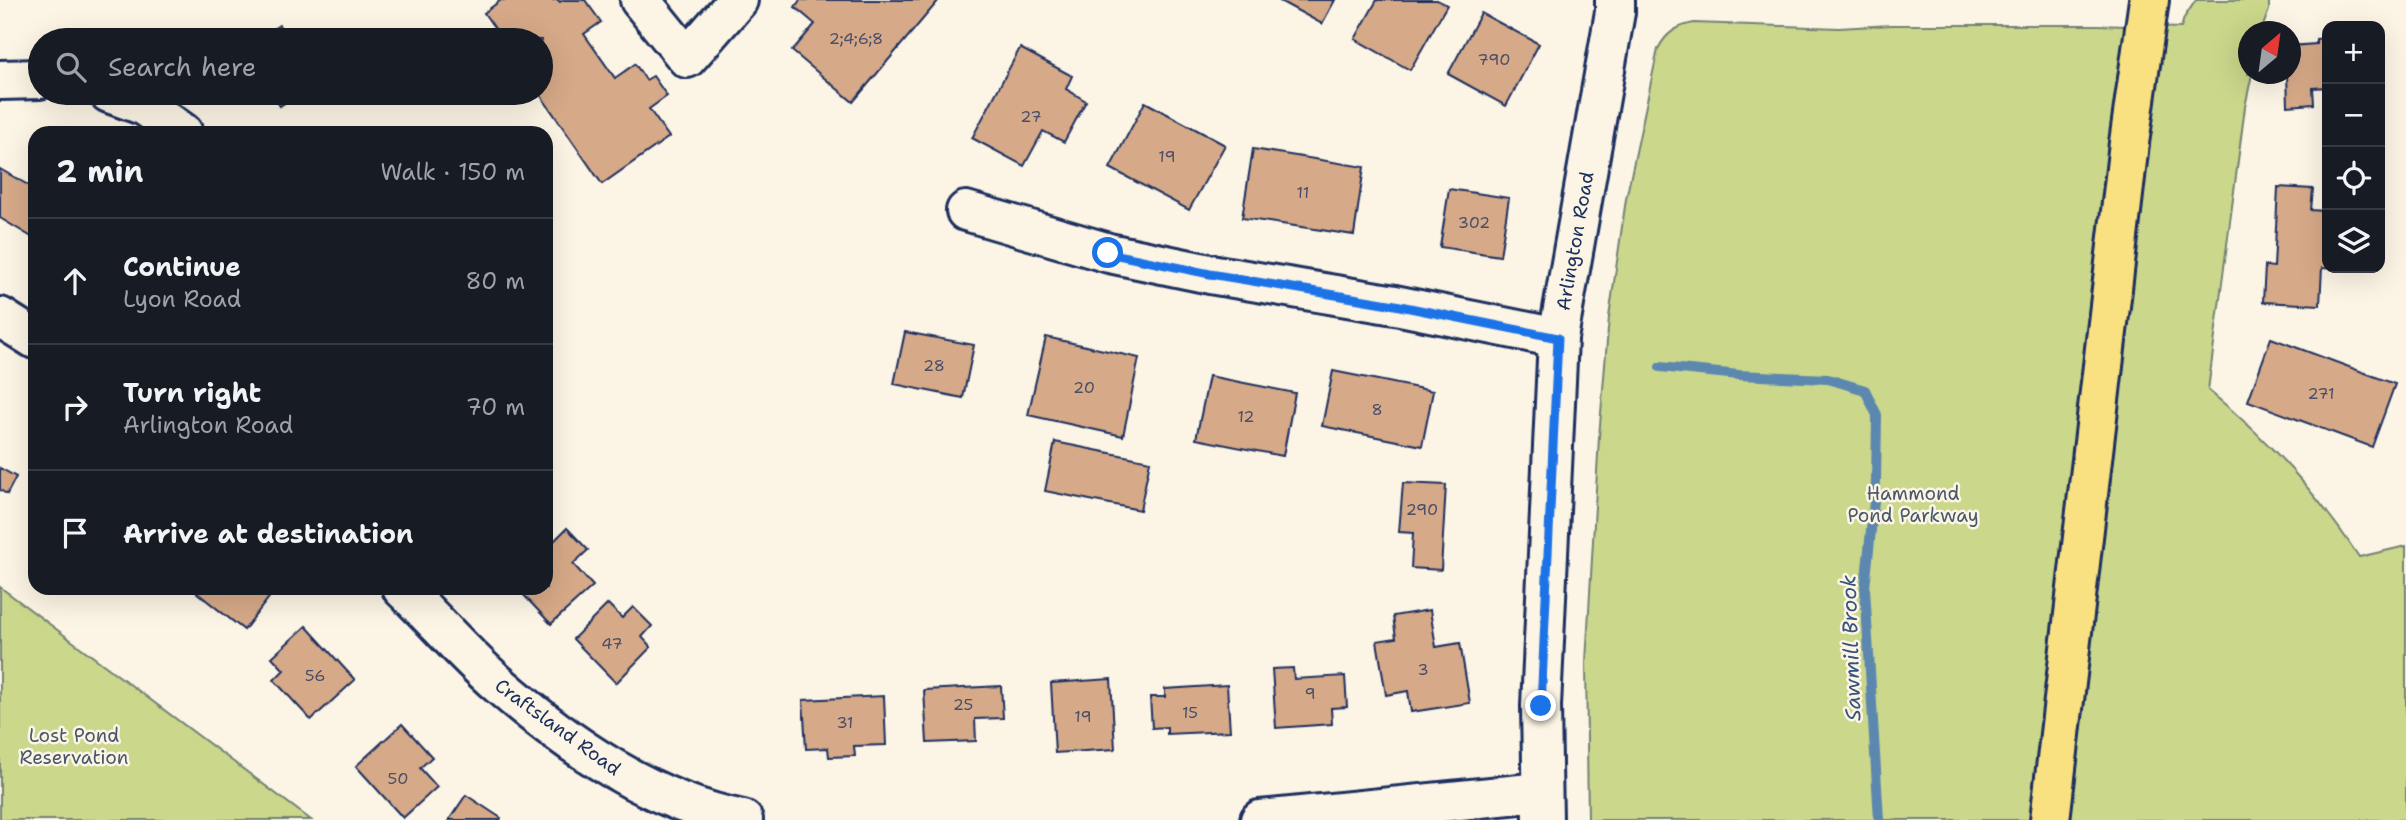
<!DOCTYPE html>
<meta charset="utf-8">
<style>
body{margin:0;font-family:"Shantell Sans",sans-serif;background:#20242c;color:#f1f3f6}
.controls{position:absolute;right:21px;top:21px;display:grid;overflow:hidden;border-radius:14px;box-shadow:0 7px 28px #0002}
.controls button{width:63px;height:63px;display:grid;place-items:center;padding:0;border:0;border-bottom:2px solid #363941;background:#171b24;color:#f1f3f6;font:35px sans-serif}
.compass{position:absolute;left:2238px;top:21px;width:63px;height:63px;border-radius:50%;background:#171b24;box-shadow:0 7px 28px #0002;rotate:29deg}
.stop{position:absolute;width:21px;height:21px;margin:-16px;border:5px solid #1a73e8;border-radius:50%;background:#fff}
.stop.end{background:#1a73e8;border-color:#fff;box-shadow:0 2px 7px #0008}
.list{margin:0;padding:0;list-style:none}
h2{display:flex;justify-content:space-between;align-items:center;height:91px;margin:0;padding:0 28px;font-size:30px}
h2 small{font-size:23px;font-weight:400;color:#9ea1a6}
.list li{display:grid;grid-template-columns:46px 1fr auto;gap:21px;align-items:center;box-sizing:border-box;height:126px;padding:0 28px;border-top:2px solid #363941}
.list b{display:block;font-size:26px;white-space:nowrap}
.list p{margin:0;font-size:23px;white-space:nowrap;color:#9ea1a6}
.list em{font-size:23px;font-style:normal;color:#9ea1a6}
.icon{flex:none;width:38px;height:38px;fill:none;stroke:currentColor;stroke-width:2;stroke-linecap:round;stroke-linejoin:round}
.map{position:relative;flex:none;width:2406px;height:820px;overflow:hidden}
.search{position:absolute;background:#171b24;box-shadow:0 7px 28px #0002;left:28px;top:28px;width:525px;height:77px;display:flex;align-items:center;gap:18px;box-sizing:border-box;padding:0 24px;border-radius:38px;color:#9ea1a6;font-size:26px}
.panel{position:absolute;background:#171b24;box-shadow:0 7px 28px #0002;left:28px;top:126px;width:525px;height:469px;border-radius:21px}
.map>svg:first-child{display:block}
.green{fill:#cbd78b;stroke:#738374;stroke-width:2}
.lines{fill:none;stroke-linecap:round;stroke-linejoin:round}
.stream{stroke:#5c88b0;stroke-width:10}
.building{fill:#d6a988;stroke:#1b2f5e;stroke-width:2}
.minor-casing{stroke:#1b2f5e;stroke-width:44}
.major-casing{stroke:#1b2f5e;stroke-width:44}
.minor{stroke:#fcf5e5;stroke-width:38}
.major{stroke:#f9e181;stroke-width:38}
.route{stroke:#1a73e8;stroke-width:9}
.labels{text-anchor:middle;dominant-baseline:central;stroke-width:5;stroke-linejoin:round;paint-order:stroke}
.number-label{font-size:16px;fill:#4a4e68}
.street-label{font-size:19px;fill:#1b2f5e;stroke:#fcf5e5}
.park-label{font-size:19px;fill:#475969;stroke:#fcf5e5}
.water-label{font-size:21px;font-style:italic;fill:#365480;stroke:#fcf5e5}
</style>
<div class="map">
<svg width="2406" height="820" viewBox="0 0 2406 820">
<rect width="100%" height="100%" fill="#fcf5e5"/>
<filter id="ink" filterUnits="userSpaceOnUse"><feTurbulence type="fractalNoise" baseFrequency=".0143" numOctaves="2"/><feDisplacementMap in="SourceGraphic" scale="14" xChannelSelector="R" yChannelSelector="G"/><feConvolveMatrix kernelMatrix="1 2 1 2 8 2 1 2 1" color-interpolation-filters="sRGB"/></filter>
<g filter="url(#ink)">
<g class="green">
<path d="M2196 0H2269V10L2261 31 2248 32V74H2252L2245 107 2208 390C2267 438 2317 493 2359 557L2406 546V820H1588L1586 662 1599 437 1609 317 1626 199 1658 49C1666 33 1677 26 1694 23L1839 28 1891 25H2098L2181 28 2184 18Z"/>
<polygon points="0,587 311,820 0,820"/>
</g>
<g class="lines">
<polyline class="stream" points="1660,367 1739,375 1828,379 1865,390 1877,415 1876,482 1865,588 1879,820"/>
</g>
<g class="building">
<polygon points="501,0 558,0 560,2 563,0 585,0 601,22 584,34 615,78 635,64 646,80 653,76 667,96 649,109 669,137 602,184 539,93 541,40 503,40 484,13"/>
<polygon points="800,0 939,0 853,102 792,51 815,24 795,7"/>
<polygon points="1278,0 1335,0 1322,24"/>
<polygon points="1377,0 1437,0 1447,5 1410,70 1355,39"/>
<polygon points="1481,13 1539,44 1506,106 1448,74"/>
<polygon points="279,25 290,40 257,40"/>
<polygon points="2327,38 2327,87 2313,88 2314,104 2288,106 2287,74 2290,74 2290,46 2316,44 2316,39"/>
<polygon points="1020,48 1072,76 1066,89 1086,101 1064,142 1043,131 1024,166 972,138"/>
<polygon points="271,93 299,93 280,106"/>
<polygon points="1145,102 1225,145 1189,210 1110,168"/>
<polygon points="1253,149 1364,167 1354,235 1242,218"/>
<polygon points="0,169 35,189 35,239 0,218"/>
<polygon points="2278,187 2313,189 2311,210 2324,211 2323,241 2327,242 2327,268 2349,268 2349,270 2322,268 2320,305 2263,302 2265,266 2274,267"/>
<polygon points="1449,189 1509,198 1500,256 1440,247"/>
<polygon points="905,332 974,345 963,398 894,384"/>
<polygon points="1046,337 1139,358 1123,436 1028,415"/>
<polygon points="2271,338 2395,384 2372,447 2248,401"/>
<polygon points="1333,371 1433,391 1422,446 1322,426"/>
<polygon points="1209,376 1295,393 1283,456 1196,439"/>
<polygon points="1055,442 1150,461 1140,510 1045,491"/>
<polygon points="0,468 16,477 7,494 0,490"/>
<polygon points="1403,483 1446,485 1441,570 1411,568 1413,533 1399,532"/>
<polygon points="567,528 588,550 573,564 593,586 551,624 517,588 546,588 546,537 552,543"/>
<polygon points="191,588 261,588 271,595 244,630"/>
<polygon points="608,604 622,618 633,607 652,626 642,637 651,647 616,683 573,639"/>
<polygon points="1430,610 1436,647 1460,643 1470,703 1411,712 1408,691 1386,695 1377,641 1396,638 1393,616"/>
<polygon points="306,626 355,680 311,720 274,680 284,670 272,657"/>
<polygon points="1293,668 1294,679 1345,676 1347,707 1331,708 1332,724 1276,728 1272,669"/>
<polygon points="1111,679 1115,749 1055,753 1051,683"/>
<polygon points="1227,685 1230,731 1167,734 1167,727 1152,728 1150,697 1165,697 1165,689"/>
<polygon points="1001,686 1003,718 975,719 976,741 927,743 924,690"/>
<polygon points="884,696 886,745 854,746 855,756 829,757 828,748 806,749 803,700"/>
<polygon points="402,724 432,757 420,768 437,787 403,818 356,766"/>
<polygon points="466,795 501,818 500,820 449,820"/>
</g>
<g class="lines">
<defs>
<g id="minor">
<polyline points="640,0 687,58 738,0"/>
<polyline points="0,80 40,79"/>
<polyline points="109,93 145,106 183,133"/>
<polyline points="966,211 1109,253 1210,274 1395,305 1558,338"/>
<polyline points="0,317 35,339"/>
<path d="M402 588C434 619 464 654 497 683 567 744 650 802 743 820"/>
<polyline points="1260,820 1541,792"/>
<polyline points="1543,820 1541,706 1558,338 1615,12 1615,0"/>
</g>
<polyline id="major" points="2050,820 2129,143 2149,0"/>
</defs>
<use href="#minor" class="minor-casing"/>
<use href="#major" class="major-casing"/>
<use href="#minor" class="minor"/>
<use href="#major" class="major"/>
</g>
</g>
<g class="lines" filter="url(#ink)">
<polyline class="route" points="1108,253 1210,274 1395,305 1558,338 1541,706"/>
</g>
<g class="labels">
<g class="number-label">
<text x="856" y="38">2;4;6;8</text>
<text x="1494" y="59">790</text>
<text x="1031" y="116">27</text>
<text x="1167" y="156">19</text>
<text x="1303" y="192">11</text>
<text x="1474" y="222">302</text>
<text x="934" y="365">28</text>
<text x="1084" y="387">20</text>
<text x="2321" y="393">271</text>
<text x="1377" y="409">8</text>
<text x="1246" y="416">12</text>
<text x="1422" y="509">290</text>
<text x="612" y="643">47</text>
<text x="1423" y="669">3</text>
<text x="315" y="675">56</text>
<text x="1310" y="693">9</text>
<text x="963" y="704">25</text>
<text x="1190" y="712">15</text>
<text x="1083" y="716">19</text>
<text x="845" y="722">31</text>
<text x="398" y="778">50</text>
</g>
<g class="street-label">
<text transform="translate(1575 241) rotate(-80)">Arlington Road</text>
<text transform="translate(558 727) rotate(36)">Craftsland Road</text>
</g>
<g class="park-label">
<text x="1913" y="493">Hammond<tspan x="1913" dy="22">Pond Parkway</tspan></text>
<text x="74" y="735">Lost Pond<tspan x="74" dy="22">Reservation</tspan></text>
</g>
<g class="water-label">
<text transform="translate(1851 648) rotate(-92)">Sawmill Brook</text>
</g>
</g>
</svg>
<div class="controls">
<button>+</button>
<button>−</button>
<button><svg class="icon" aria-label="locate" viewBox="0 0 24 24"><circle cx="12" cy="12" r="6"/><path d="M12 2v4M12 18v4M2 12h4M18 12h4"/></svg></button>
<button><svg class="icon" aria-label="layers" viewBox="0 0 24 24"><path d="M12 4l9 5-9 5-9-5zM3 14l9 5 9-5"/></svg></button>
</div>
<svg class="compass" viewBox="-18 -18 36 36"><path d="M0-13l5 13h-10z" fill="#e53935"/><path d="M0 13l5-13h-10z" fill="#9ea1a6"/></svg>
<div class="stop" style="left:1108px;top:253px"></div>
<div class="stop end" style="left:1541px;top:706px"></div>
<div class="search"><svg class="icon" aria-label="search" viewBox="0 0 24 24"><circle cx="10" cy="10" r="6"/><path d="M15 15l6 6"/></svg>Search here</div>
<section class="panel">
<h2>2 min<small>Walk · 150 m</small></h2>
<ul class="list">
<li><svg class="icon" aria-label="ahead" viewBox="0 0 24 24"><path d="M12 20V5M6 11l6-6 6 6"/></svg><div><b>Continue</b><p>Lyon Road</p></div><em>80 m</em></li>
<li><svg class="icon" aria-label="right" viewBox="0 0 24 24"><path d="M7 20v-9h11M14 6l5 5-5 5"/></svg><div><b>Turn right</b><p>Arlington Road</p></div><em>70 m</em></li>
<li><svg class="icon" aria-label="arrive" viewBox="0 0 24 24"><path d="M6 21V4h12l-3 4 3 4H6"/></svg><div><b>Arrive at destination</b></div></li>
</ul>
</section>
</div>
